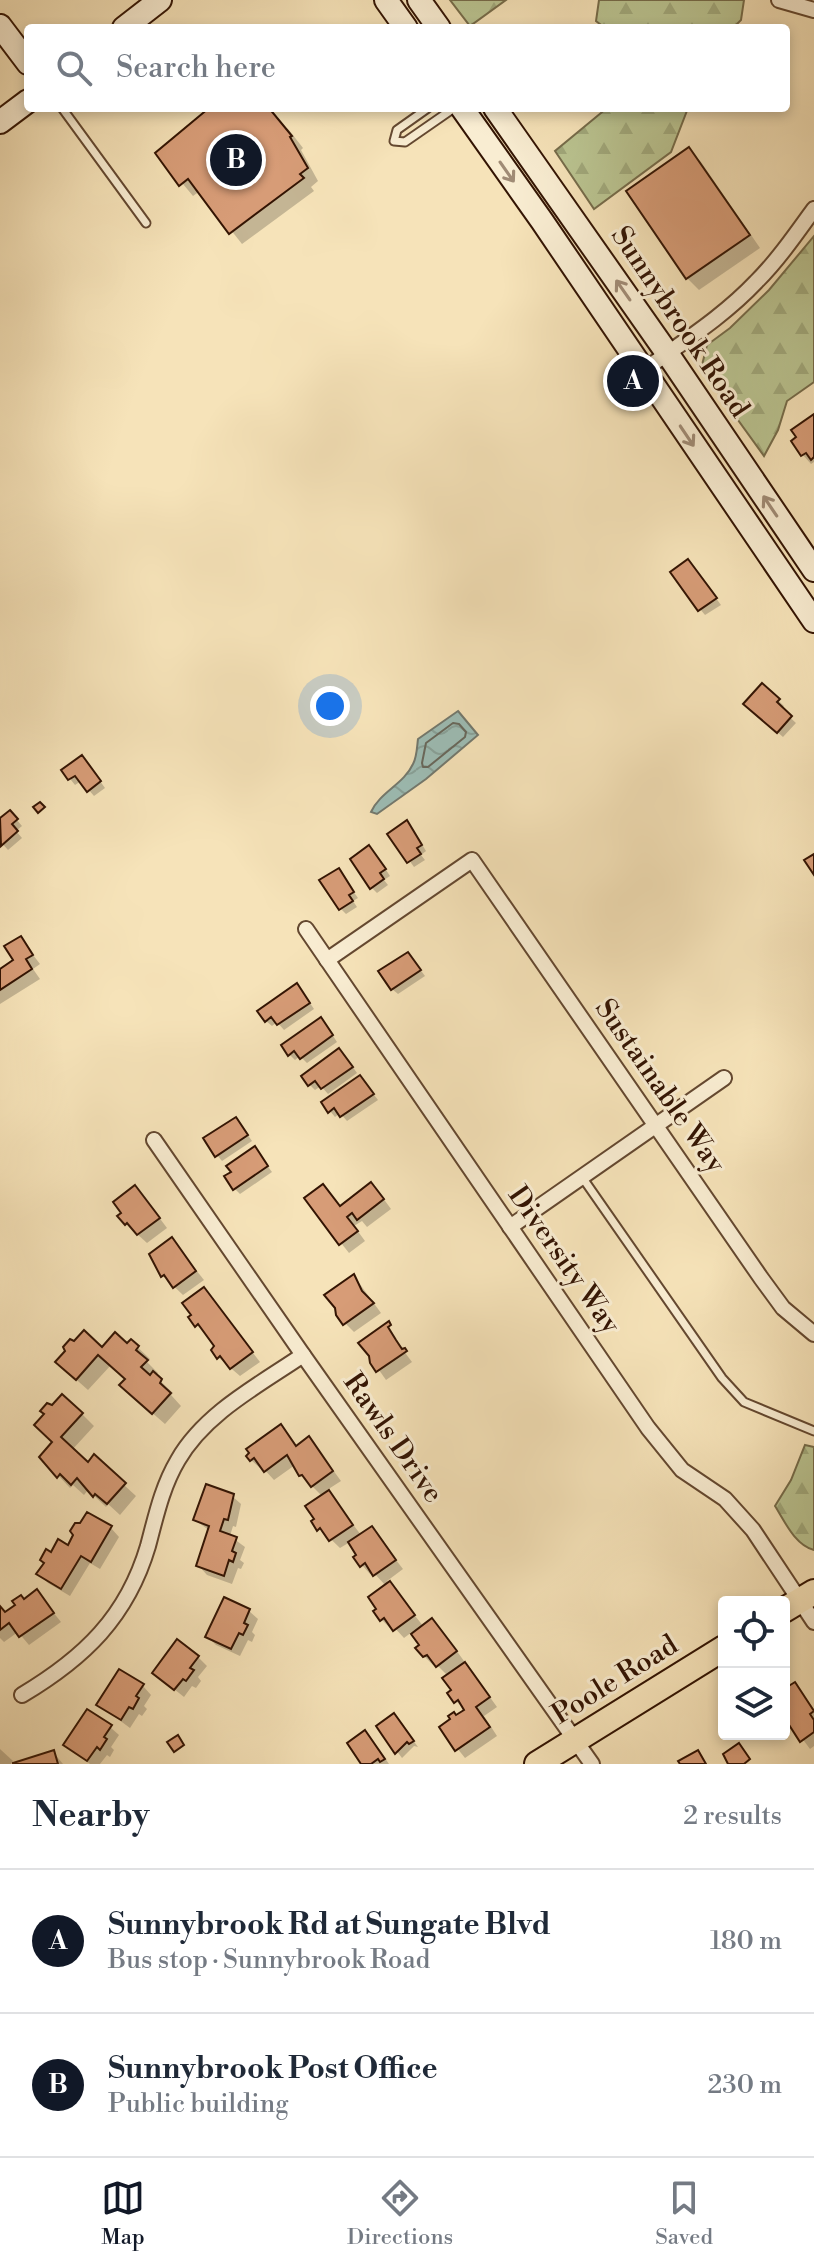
<!DOCTYPE html>
<meta charset="utf-8">
<style>
body{margin:0;font-family:"Libre Bodoni",serif;background:#f6f6f7;color:#1f2937}
.controls{position:absolute;right:24px;bottom:24px;display:grid;overflow:hidden;border-radius:8px;box-shadow:0 4px 12px #0003}
.controls button{width:72px;height:72px;display:grid;place-items:center;padding:0;border:0;border-bottom:2px solid #e0e1e3;background:#fff;color:#1f2937;font:40px sans-serif}
.you{position:absolute;left:330px;top:706px;width:28px;height:28px;margin:-20px;border:6px solid #fff;border-radius:50%;background:#1a73e8;box-shadow:0 0 0 12px #1a73e833}
.badge{display:grid;place-items:center;width:52px;height:52px;border-radius:50%;background:#111827;color:#fff;font-size:26px;font-weight:700}
.pin{position:absolute;translate:-50% -50%;border:4px solid #fff;box-shadow:0 2px 8px #0006}
.list{margin:0;padding:0;list-style:none}
h2{display:flex;justify-content:space-between;align-items:center;height:104px;margin:0;padding:0 32px;font-size:34px}
h2 small{font-size:26px;font-weight:400;color:#747a83}
.list li{display:grid;grid-template-columns:52px 1fr auto;gap:24px;align-items:center;box-sizing:border-box;height:144px;padding:0 32px;border-top:2px solid #e0e1e3}
.list b{display:block;font-size:30px;white-space:nowrap}
.list p{margin:0;font-size:26px;white-space:nowrap;color:#747a83}
.list em{font-size:26px;font-style:normal;color:#747a83}
.icon{flex:none;width:44px;height:44px;fill:none;stroke:currentColor;stroke-width:2;stroke-linecap:round;stroke-linejoin:round}
.map{position:relative;flex:none;width:814px;height:1764px;overflow:hidden}
.search{position:absolute;background:#fff;box-shadow:0 4px 12px #0003;left:24px;right:24px;top:24px;height:88px;display:flex;align-items:center;gap:20px;box-sizing:border-box;padding:0 28px;border-radius:8px;color:#747a83;font-size:30px}
.sheet{height:392px;background:#fff}
nav{display:flex;justify-content:space-around;align-items:center;box-sizing:border-box;height:112px;border-top:2px solid #e0e1e3;background:#fff;font-size:22px;color:#747a83}
nav a{display:grid;justify-items:center;gap:4px}
nav .on{color:#111827}
.map>svg:first-child{display:block}
.forest{fill:url(#forest-firs);stroke:#766c4a;stroke-width:2}
.water{fill:url(#water-waves);stroke:#73796e;stroke-width:2}
.shadow{fill:#0003}
.lines{fill:none;stroke-linecap:round;stroke-linejoin:round}
.shore{stroke:#68685c;stroke-width:2}
.building{fill:#d79c77;stroke:#331403;stroke-width:2}
.lane-casing{stroke:#644830;stroke-width:11}
.street-casing{stroke:#644830;stroke-width:18}
.secondary-casing{stroke:#331403;stroke-width:26}
.primary-casing{stroke:#331403;stroke-width:28}
.lane{stroke:#f9edd2;stroke-width:7}
.street{stroke:#f9edd2;stroke-width:14}
.secondary{stroke:#f9edd2;stroke-width:22}
.primary{stroke:#f6e3b9;stroke-width:24}
.oneway{stroke:#a08b75}
.labels{text-anchor:middle;dominant-baseline:central;stroke-width:6;stroke-linejoin:round;paint-order:stroke}
.street-label{font-size:28px;fill:#331403;stroke:#f9edd2}
</style>
<div class="map">
<svg width="814" height="1764" viewBox="0 0 814 1764">
<defs>
<pattern id="forest-firs" width="22" height="20" patternUnits="userSpaceOnUse" patternTransform="scale(2)"><rect width="22" height="20" fill="#bac491"/><path d="M5 1l3.5 6h-7zM16 11l3.5 6h-7z" fill="#a0a87b"/></pattern>
<pattern id="water-waves" width="16" height="10" patternUnits="userSpaceOnUse" patternTransform="scale(2)"><rect width="16" height="10" fill="#9dbdb5"/><path d="M0 5q4-4 8 0t8 0" fill="none" stroke="#88a29a"/></pattern>
</defs>
<rect width="100%" height="100%" fill="#f6e3b9"/>
<filter id="stains"><feTurbulence type="fractalNoise" baseFrequency=".0025" numOctaves="4"/><feColorMatrix values="0 0 0 0 .2 0 0 0 0 .09 0 0 0 0 .02 0 0 0 .5 -.17"/></filter>
<radialGradient id="worn" r=".72"><stop offset=".6" stop-color="#630" stop-opacity="0"/><stop offset="1" stop-color="#630" stop-opacity=".3"/></radialGradient>
<g class="forest">
<polygon points="450,0 506,0 470,26"/>
<polygon points="599,0 744,0 741,20 733,28 605,28 596,21"/>
<polygon points="607,108 688,108 671,152 594,209 555,151"/>
<polygon points="814,236 814,382 787,401 778,430 764,456 712,384 702,365 707,345 730,328 769,290"/>
<path d="M805 1445 814 1447V1550C795 1545 785 1522 775 1506L791 1480Z"/>
</g>
<path class="water" d="M458 711 478 735 426 779 377 814 371 812C380 792 404 784 413 764 417 757 417 746 418 739Z"/>
<g class="shadow">
<polygon points="214,108 264,108 289,130 303,148 301,150 318,181 311,187 314,191 242,244 200,191 193,196 157,153"/>
<polygon points="689,150 701,162 760,248 699,290 687,278"/>
<polygon points="814,417 814,462 811,464 803,455"/>
<polygon points="693,567 721,605 705,615 700,609"/>
<polygon points="763,686 784,706 781,709 796,723 783,737 751,709"/>
<polygon points="87,763 105,788 94,796 81,781 75,785 63,770"/>
<polygon points="10,812 22,826 16,831 22,838 8,850 0,841 0,834 5,830 0,821"/>
<polygon points="412,828 426,851 421,855 425,860 414,867 390,834"/>
<polygon points="375,853 390,876 384,880 388,885 377,893 371,887"/>
<polygon points="338,870 358,898 353,901 357,907 346,914 341,909"/>
<polygon points="20,938 40,964 33,969 40,979 0,1004 0,971 16,961"/>
<polygon points="413,960 425,976 398,994 392,989"/>
<polygon points="302,991 314,1009 284,1030 277,1022 272,1026 266,1021"/>
<polygon points="326,1025 337,1042 307,1063 300,1056 295,1060 289,1054"/>
<polygon points="345,1056 357,1073 328,1094 321,1086 315,1090 310,1085"/>
<polygon points="365,1083 378,1100 347,1121 340,1113 335,1117 330,1111"/>
<polygon points="241,1125 252,1141 222,1161 217,1155"/>
<polygon points="255,1149 272,1172 240,1194 234,1188"/>
<polygon points="380,1194 391,1209 367,1227 362,1221 354,1226 365,1241 349,1253 306,1199 341,1208"/>
<polygon points="143,1196 167,1228 147,1243 126,1224"/>
<polygon points="172,1240 204,1280 183,1295 163,1276 152,1254"/>
<polygon points="354,1276 381,1313 354,1332 345,1323"/>
<polygon points="204,1289 260,1362 240,1376 219,1358 214,1350 216,1346 197,1325 194,1315"/>
<polygon points="385,1326 412,1362 386,1380 360,1343"/>
<polygon points="131,1341 150,1359 147,1362 158,1373 155,1376 173,1393 171,1395 181,1406 165,1424 134,1397 127,1380 111,1365 88,1390 70,1374 102,1350 127,1345"/>
<polygon points="82,1414 94,1426 72,1450 88,1464 124,1485 136,1496 120,1515 108,1504 106,1507 88,1490 84,1495 73,1485 70,1488 41,1457"/>
<polygon points="281,1427 297,1447 309,1439 317,1448 341,1481 327,1490 361,1535 371,1528 403,1569 387,1581 424,1627 432,1621 441,1629 497,1707 484,1716 497,1736 465,1758 441,1728 466,1711 456,1701 448,1676 435,1663 433,1665 424,1656 422,1645 412,1632 404,1638 393,1626 390,1628 381,1619 386,1586 373,1572 370,1574 362,1565 359,1555 350,1542 340,1548 313,1522 323,1497 301,1475 295,1465 274,1480 262,1467 260,1468 251,1460"/>
<polygon points="232,1496 241,1504 236,1527 233,1526 230,1536 245,1547 240,1560 244,1563 241,1569 238,1568 232,1584 207,1575 199,1566 210,1531 195,1520"/>
<polygon points="111,1528 119,1537 100,1569 90,1563 70,1596 48,1583 39,1574 51,1555"/>
<polygon points="37,1592 61,1622 29,1645 18,1632 4,1642 0,1638 0,1606 6,1614"/>
<polygon points="249,1611 258,1619 252,1632 255,1635 252,1642 248,1640 240,1656 216,1645 207,1636"/>
<polygon points="198,1657 207,1666 198,1677 201,1681 196,1688 192,1686 184,1697 154,1673"/>
<polygon points="795,1684 814,1709 814,1746 810,1749 784,1714 789,1709 784,1701 784,1691"/>
<polygon points="143,1686 151,1695 144,1706 147,1709 142,1716 139,1714 130,1728 99,1705"/>
<polygon points="399,1721 418,1747 414,1746 402,1758 378,1726"/>
<polygon points="110,1727 119,1735 111,1747 114,1750 110,1757 107,1755 100,1764 90,1764 66,1744"/>
<polygon points="371,1738 389,1764 364,1764"/>
<polygon points="0,1749 13,1761 11,1764 0,1764"/>
<polygon points="53,1752 63,1764 15,1764"/>
</g>
<g class="lines">
<polygon class="shore" points="453,723 459,724 466,732 465,737 428,767 423,767 422,763 426,743"/>
</g>
<g class="building">
<polygon points="209,108 269,108 292,136 290,137 308,168 300,174 304,178 229,234 188,179 179,186 155,153"/>
<polygon points="689,147 750,235 686,279 626,191"/>
<polygon points="814,414 814,457 811,460 806,453 801,456 791,441 796,437 791,430"/>
<polygon points="688,559 717,598 698,611 670,572"/>
<polygon points="762,683 780,699 777,702 792,716 777,733 743,704"/>
<polygon points="82,755 101,781 87,792 75,776 68,780 61,770"/>
<polygon points="40,802 45,807 38,813 33,807"/>
<polygon points="10,810 18,819 12,824 18,831 1,846 0,818"/>
<polygon points="407,820 422,845 417,848 421,854 407,863 387,834"/>
<polygon points="369,845 386,869 380,873 384,879 370,889 350,859"/>
<polygon points="814,854 814,875 804,860"/>
<polygon points="339,868 354,892 349,895 353,901 339,910 319,880"/>
<polygon points="21,936 33,955 26,959 32,969 0,990 0,969 13,960 4,946"/>
<polygon points="408,952 421,970 391,990 378,971"/>
<polygon points="297,983 310,1003 277,1025 271,1017 265,1022 257,1011"/>
<polygon points="321,1017 333,1035 300,1059 294,1051 288,1056 281,1045"/>
<polygon points="339,1048 353,1067 321,1089 315,1081 308,1086 301,1076"/>
<polygon points="360,1075 374,1094 340,1117 334,1108 328,1113 321,1102"/>
<polygon points="236,1117 248,1135 215,1157 203,1138"/>
<polygon points="255,1146 268,1166 233,1190 224,1176 231,1172 226,1166"/>
<polygon points="371,1182 384,1199 357,1220 352,1213 347,1217 358,1231 339,1245 304,1198 323,1184 340,1206"/>
<polygon points="135,1185 160,1218 137,1235 127,1223 125,1225 117,1216 121,1213 113,1202"/>
<polygon points="172,1237 196,1271 173,1288 164,1275 161,1277 149,1254"/>
<polygon points="354,1274 362,1291 374,1303 343,1325 336,1315 335,1308 324,1295"/>
<polygon points="204,1287 253,1352 230,1369 220,1356 217,1359 211,1350 214,1346 198,1324 195,1327 188,1317 191,1315 182,1303"/>
<polygon points="389,1321 391,1325 388,1327 396,1340 402,1349 405,1348 407,1351 376,1372 370,1363 369,1356 358,1343"/>
<polygon points="84,1330 102,1347 115,1332 127,1343 131,1339 139,1346 136,1350 148,1360 141,1367 150,1375 153,1371 162,1379 160,1383 171,1393 152,1414 119,1385 125,1379 98,1355 76,1380 55,1362 65,1351 63,1347 70,1339 74,1341"/>
<polygon points="62,1394 83,1413 61,1437 88,1462 94,1454 126,1483 107,1504 95,1494 93,1497 77,1478 71,1485 60,1474 57,1478 39,1457 52,1442 34,1425 44,1414 40,1411 47,1403 52,1405"/>
<polygon points="281,1424 296,1446 309,1436 333,1471 311,1487 302,1475 299,1476 287,1455 264,1472 254,1458 250,1461 246,1456 249,1453 246,1449"/>
<polygon points="206,1484 234,1494 228,1520 224,1519 220,1531 237,1537 232,1551 236,1553 233,1562 229,1560 224,1576 196,1566 209,1526 193,1520"/>
<polygon points="329,1490 353,1525 329,1541 320,1528 317,1531 311,1521 314,1519 305,1506"/>
<polygon points="87,1512 112,1526 91,1562 81,1556 61,1589 36,1574 44,1563 40,1560 46,1549 51,1552 58,1539 68,1545 73,1535 70,1531 75,1523 80,1523"/>
<polygon points="372,1526 396,1560 373,1576 365,1563 360,1567 353,1557 356,1555 348,1542"/>
<polygon points="390,1581 415,1615 393,1631 384,1618 380,1621 373,1611 376,1609 368,1597"/>
<polygon points="37,1589 54,1613 19,1637 9,1623 0,1630 0,1606 5,1612 15,1605 12,1601 21,1595 24,1599"/>
<polygon points="224,1597 250,1609 244,1623 248,1625 243,1635 239,1633 231,1649 205,1637"/>
<polygon points="432,1618 457,1651 436,1667 427,1655 423,1657 415,1648 419,1645 411,1634"/>
<polygon points="177,1639 199,1656 190,1668 194,1670 186,1681 183,1679 174,1690 152,1673"/>
<polygon points="465,1662 490,1697 476,1707 490,1727 455,1751 439,1727 450,1719 448,1716 454,1712 456,1715 464,1710 458,1700 454,1703 447,1693 451,1690 442,1678"/>
<polygon points="119,1669 144,1684 136,1696 139,1698 133,1709 129,1707 121,1720 96,1705"/>
<polygon points="795,1682 814,1711 810,1714 814,1720 814,1732 800,1742 784,1717 786,1708 784,1689"/>
<polygon points="87,1709 112,1725 104,1737 107,1739 100,1750 97,1747 87,1761 63,1745"/>
<polygon points="394,1713 414,1741 409,1744 407,1742 395,1754 376,1726"/>
<polygon points="365,1730 385,1759 380,1762 378,1759 371,1764 361,1764 347,1743"/>
<polygon points="178,1735 184,1745 174,1752 167,1742"/>
<polygon points="739,1743 750,1759 744,1764 728,1764 723,1754"/>
<polygon points="54,1750 58,1764 13,1764 13,1763"/>
<polygon points="698,1750 706,1764 680,1764 678,1761"/>
</g>
<g class="lines">
<defs>
<g id="lane">
<polyline points="62,108 146,223"/>
<polyline points="428,108 397,130 394,141 405,142 454,108"/>
<polyline points="582,1177 722,1378 744,1402 814,1431"/>
</g>
<g id="street">
<polyline points="779,0 814,10"/>
<path d="M643 371C681 343 723 317 756 282 778 260 796 234 814 209"/>
<polyline points="306,929 648,1428 682,1470 725,1499 753,1530 814,1622"/>
<polyline points="327,960 472,860 761,1278 783,1308 814,1334"/>
<polyline points="154,1140 303,1355 592,1764"/>
<polyline points="510,1227 724,1078"/>
<path d="M22 1695C84 1658 127 1617 148 1546 156 1516 162 1487 178 1460 205 1413 259 1385 303 1355"/>
</g>
<g id="secondary">
<polyline points="386,0 406,28"/>
<polyline points="419,0 439,28"/>
<polyline points="0,26 28,63"/>
<polyline points="124,28 160,0"/>
<polyline points="462,108 542,221 814,621"/>
<polyline points="495,108 667,353 814,570"/>
<polyline points="0,122 28,101"/>
</g>
<g id="primary">
<polyline points="784,1610 814,1592"/>
<polyline points="537,1764 724,1648"/>
</g>
</defs>
<use href="#lane" class="lane-casing"/>
<use href="#street" class="street-casing"/>
<use href="#secondary" class="secondary-casing"/>
<use href="#primary" class="primary-casing"/>
<use href="#lane" class="lane"/>
<use href="#street" class="street"/>
<use href="#secondary" class="secondary"/>
<use href="#primary" class="primary"/>
</g>
<defs><path id="oneway-shaft" d="M-6 0H5M1.5-3L5.5 0L1.5 3" fill="none" stroke-width="1.6" stroke-linecap="round" stroke-linejoin="round" transform="scale(2)"/></defs>
<g class="oneway">
<use href="#oneway-shaft" transform="translate(507 172) rotate(55)"/>
<use href="#oneway-shaft" transform="translate(623 290) rotate(-125)"/>
<use href="#oneway-shaft" transform="translate(687 436) rotate(56)"/>
<use href="#oneway-shaft" transform="translate(770 506) rotate(-124)"/>
</g>
<g class="labels">
<g class="street-label">
<text transform="translate(680 322) rotate(56)">Sunnybrook Road</text>
<text transform="translate(660 1086) rotate(55)">Sustainable Way</text>
<text transform="translate(564 1260) rotate(55)">Diversity Way</text>
<text transform="translate(393 1438) rotate(55)">Rawls Drive</text>
<text transform="translate(615 1680) rotate(-32)">Poole Road</text>
</g>
</g>
<rect width="100%" height="100%" filter="url(#stains)"/>
<rect width="100%" height="100%" fill="url(#worn)"/>
</svg>
<div class="controls">
<button><svg class="icon" aria-label="locate" viewBox="0 0 24 24"><circle cx="12" cy="12" r="6"/><path d="M12 2v4M12 18v4M2 12h4M18 12h4"/></svg></button>
<button><svg class="icon" aria-label="layers" viewBox="0 0 24 24"><path d="M12 4l9 5-9 5-9-5zM3 14l9 5 9-5"/></svg></button>
</div>
<div class="you"></div>
<div class="pin badge" style="left:633px;top:381px">A</div>
<div class="pin badge" style="left:236px;top:160px">B</div>
<div class="search"><svg class="icon" aria-label="search" viewBox="0 0 24 24"><circle cx="10" cy="10" r="6"/><path d="M15 15l6 6"/></svg>Search here</div>
</div>
<section class="sheet">
<h2>Nearby<small>2 results</small></h2>
<ul class="list">
<li><span class="badge">A</span><div><b>Sunnybrook Rd at Sungate Blvd</b><p>Bus stop · Sunnybrook Road</p></div><em>180 m</em></li>
<li><span class="badge">B</span><div><b>Sunnybrook Post Office</b><p>Public building</p></div><em>230 m</em></li>
</ul>
</section>
<nav>
<a class="on"><svg class="icon" aria-label="map" viewBox="0 0 24 24"><path d="M3 6l6-2 6 2 6-2v14l-6 2-6-2-6 2zM9 4v14M15 6v14"/></svg>Map</a>
<a><svg class="icon" aria-label="directions" viewBox="0 0 24 24"><path d="M12 3l9 9-9 9-9-9zM9 14v-3h6M13 9l2 2-2 2"/></svg>Directions</a>
<a><svg class="icon" aria-label="saved" viewBox="0 0 24 24"><path d="M7 4h10v16l-5-4-5 4z"/></svg>Saved</a>
</nav>
